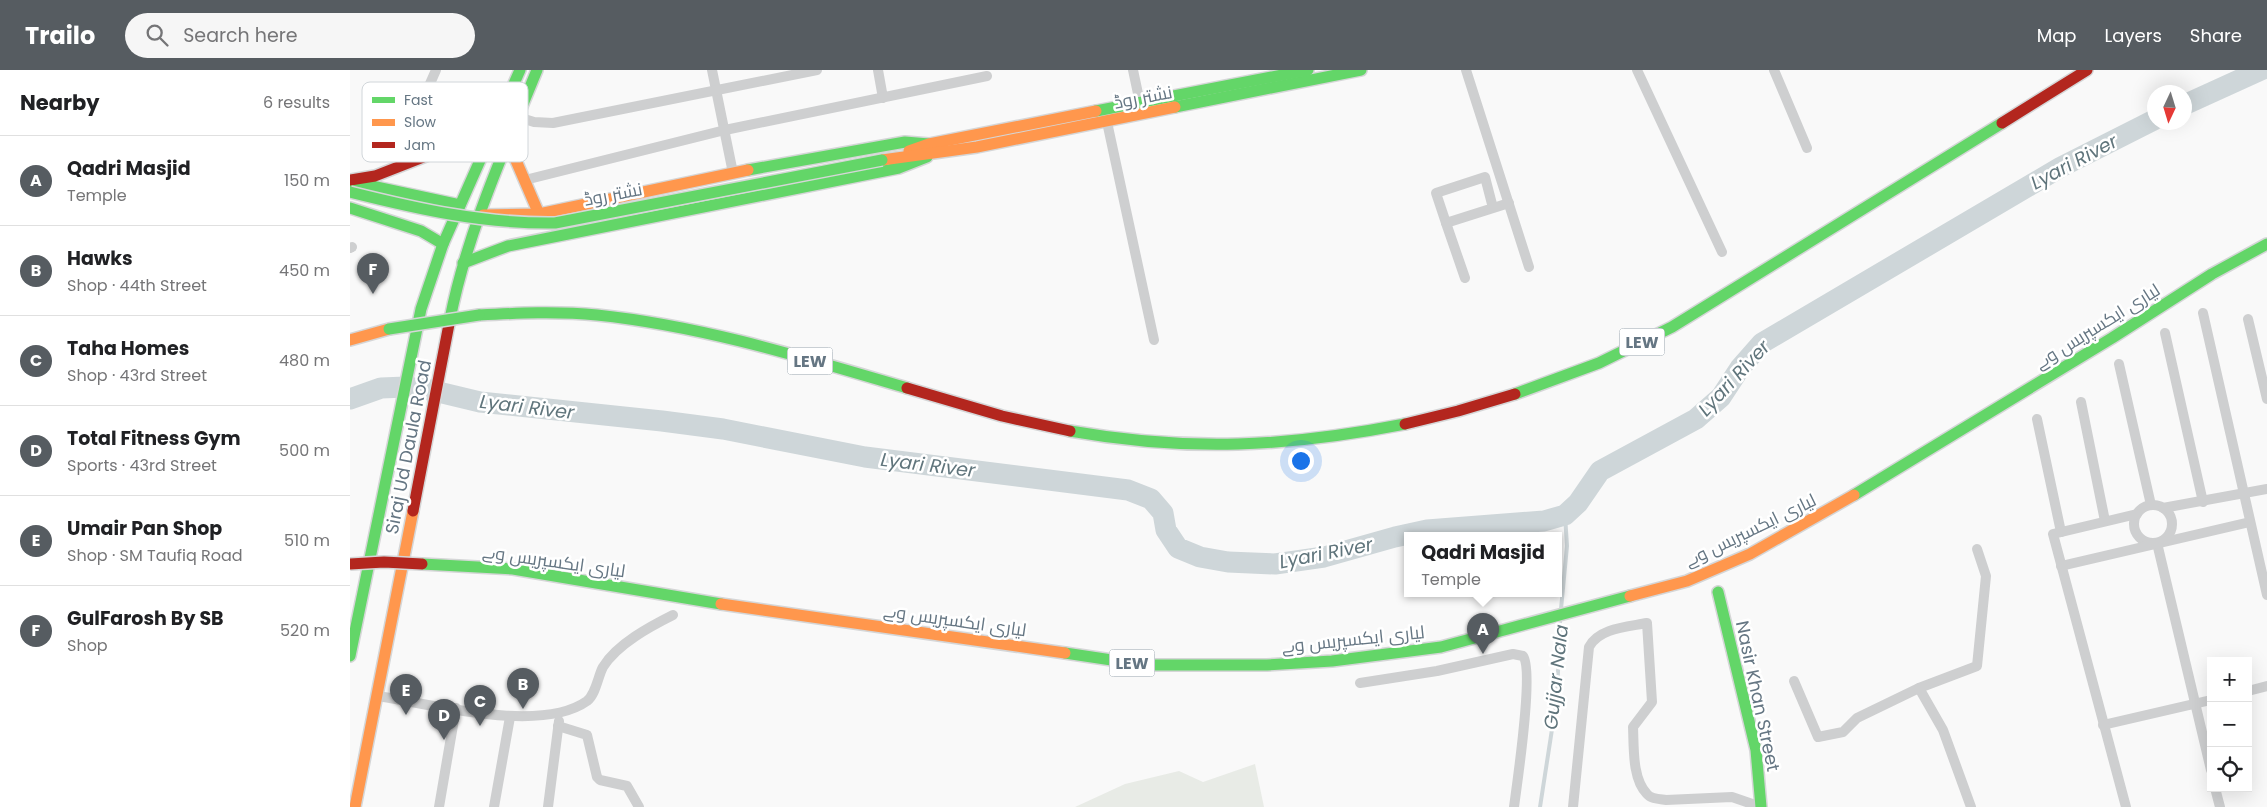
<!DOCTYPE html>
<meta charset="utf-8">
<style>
body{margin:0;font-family:Poppins,Cairo,sans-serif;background:#f6f6f6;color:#202124}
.controls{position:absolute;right:15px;bottom:15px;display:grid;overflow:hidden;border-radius:0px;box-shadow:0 5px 20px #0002}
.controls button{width:45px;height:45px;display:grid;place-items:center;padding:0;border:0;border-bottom:1px solid #e0e0e0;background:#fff;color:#202124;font:25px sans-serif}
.compass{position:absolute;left:1797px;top:15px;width:45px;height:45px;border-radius:50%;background:#fff;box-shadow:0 5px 20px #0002;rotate:184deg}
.you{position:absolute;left:950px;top:390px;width:18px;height:18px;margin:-12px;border:4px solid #fff;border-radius:50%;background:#1a73e8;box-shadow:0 0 0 8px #1a73e833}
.badge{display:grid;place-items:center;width:32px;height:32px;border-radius:50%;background:#565c61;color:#fff;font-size:16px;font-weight:700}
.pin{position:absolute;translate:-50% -41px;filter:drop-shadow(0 1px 2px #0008)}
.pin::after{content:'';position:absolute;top:26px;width:18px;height:15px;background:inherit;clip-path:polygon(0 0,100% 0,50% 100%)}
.popup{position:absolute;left:1054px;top:462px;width:158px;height:65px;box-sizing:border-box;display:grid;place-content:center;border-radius:0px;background:#fff;filter:drop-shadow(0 1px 4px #0005);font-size:16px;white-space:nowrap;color:#757577}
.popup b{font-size:19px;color:#202124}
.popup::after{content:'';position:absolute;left:50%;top:100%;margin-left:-10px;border:10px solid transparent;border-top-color:#fff}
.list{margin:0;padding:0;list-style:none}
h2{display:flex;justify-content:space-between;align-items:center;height:65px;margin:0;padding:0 20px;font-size:21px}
h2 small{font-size:16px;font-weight:400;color:#757577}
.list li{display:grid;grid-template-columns:32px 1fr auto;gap:15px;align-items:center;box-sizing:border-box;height:90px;padding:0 20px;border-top:1px solid #e0e0e0}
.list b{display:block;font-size:19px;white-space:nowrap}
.list p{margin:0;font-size:16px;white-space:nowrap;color:#757577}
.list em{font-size:16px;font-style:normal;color:#757577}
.icon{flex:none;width:28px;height:28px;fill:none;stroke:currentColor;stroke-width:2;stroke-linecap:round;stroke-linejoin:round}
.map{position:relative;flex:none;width:1917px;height:737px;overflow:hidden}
header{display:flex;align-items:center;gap:30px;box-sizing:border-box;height:70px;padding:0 25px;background:#565c61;color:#fff}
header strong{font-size:24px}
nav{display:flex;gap:28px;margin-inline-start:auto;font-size:18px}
.search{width:350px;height:45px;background:#f6f6f6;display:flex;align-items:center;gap:12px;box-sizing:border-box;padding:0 18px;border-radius:28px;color:#757577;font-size:19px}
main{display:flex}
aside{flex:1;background:#fff}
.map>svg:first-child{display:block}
.green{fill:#e8ebe6}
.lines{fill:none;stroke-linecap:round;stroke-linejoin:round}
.stream{stroke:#ced6d9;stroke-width:4}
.river{stroke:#ced6d9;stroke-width:21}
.fast-casing{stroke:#d5d6d7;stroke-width:14}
.slow-casing{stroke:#d5d6d7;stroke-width:14}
.jam-casing{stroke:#d5d6d7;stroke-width:14}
.street{stroke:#cecfd0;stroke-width:10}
.fast{stroke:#63d668;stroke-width:11}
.slow{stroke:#ff974d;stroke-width:11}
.jam{stroke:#b3261e;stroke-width:11}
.fast-bridge-casing{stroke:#d5d6d7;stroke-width:14;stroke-linecap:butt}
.jam-bridge-casing{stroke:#d5d6d7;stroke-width:14;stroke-linecap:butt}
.fast-bridge{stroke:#63d668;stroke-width:11}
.jam-bridge{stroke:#b3261e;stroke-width:11}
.labels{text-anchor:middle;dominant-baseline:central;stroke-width:5;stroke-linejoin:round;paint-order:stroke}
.shield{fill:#fff;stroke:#939fa8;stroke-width:1}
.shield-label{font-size:16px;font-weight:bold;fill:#657683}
.street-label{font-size:18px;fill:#657683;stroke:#fff}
.water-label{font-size:19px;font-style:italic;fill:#60757c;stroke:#fff}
.key{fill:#fff;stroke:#d1d6da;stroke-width:1}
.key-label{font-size:14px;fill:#657683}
</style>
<header>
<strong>Trailo</strong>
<div class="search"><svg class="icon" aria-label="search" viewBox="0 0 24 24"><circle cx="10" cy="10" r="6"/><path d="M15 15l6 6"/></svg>Search here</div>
<nav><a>Map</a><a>Layers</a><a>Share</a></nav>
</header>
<main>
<aside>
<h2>Nearby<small>6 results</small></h2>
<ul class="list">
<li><span class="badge">A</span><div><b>Qadri Masjid</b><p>Temple</p></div><em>150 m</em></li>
<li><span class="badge">B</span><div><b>Hawks</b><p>Shop · 44th Street</p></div><em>450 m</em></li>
<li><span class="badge">C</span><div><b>Taha Homes</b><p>Shop · 43rd Street</p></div><em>480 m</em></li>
<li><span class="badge">D</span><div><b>Total Fitness Gym</b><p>Sports · 43rd Street</p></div><em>500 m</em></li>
<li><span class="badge">E</span><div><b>Umair Pan Shop</b><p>Shop · SM Taufiq Road</p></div><em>510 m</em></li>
<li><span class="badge">F</span><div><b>GulFarosh By SB</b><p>Shop</p></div><em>520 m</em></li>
</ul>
</aside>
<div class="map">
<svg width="1917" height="737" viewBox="0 0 1917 737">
<rect width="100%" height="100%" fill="#f9f9f9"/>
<polygon class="green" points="905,694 914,737 725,737 775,714 829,701 853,712"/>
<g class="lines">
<g class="stream">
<polyline points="1211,539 1217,476 1215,445"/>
<polyline points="1190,737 1207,627 1210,551"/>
</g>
<g class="river">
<polyline points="1834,35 1911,0"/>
<polyline points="0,329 31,318 56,317 80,320 130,332 312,351 373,359 515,387 778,420 801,429 813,443 816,460 828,478 850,487 878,492 925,494 974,487 1045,467 1077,460 1194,451 1215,445 1228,433 1250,401 1346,349 1371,327 1390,298 1412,273 1711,97 1804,50"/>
</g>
<defs>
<g id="fast">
<polyline points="825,37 1011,0"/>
<polyline points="746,41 958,0"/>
<polyline points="398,100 555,72 579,74"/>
<polyline points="3,112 110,135"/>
<polyline points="0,138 71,161 93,174"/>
<polyline points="113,193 158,176 549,98 577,87"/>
<path d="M129 245C168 243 207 241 247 245 353 256 455 288 557 318"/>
<path d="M100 249C117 163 154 81 187 0"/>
<polyline points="1165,324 1249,293 1322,257 1652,53"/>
<path d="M720 361C839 382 937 377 1055 354"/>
<polyline points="1504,425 1762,268 1862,204 1917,174"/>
<polyline points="72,494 163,499 371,534"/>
<polyline points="1368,522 1406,680 1411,737"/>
<polyline points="715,583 795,595 917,595 982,591 1091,577 1280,526"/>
<polyline points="0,586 71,239 93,174 170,0"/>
</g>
<g id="slow">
<polyline points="158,72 189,144"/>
<polyline points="559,81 579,74 746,41"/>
<polyline points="532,90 627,77 825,37"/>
<polyline points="133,145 189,144 398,100"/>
<polyline points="0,270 39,259"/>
<polyline points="1280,526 1337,511 1400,484 1504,425"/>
<polyline points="371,534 715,583"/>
<polyline points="5,737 63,441"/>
</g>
<g id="jam">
<polyline points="1652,53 1737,0"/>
<polyline points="0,110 25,106 112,72 149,44"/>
<polyline points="557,318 652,346 720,361"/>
<polyline points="1055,354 1108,341 1165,324"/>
<polyline points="63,441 100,249"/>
</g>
</defs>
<use href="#fast" class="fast-casing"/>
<use href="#slow" class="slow-casing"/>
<use href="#jam" class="jam-casing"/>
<g class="street">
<polyline points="362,0 383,103"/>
<polyline points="528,0 533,28"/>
<polyline points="783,0 790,33"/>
<polyline points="1116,0 1179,197"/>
<polyline points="1287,0 1372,182"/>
<polyline points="1424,0 1457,78"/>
<polyline points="168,47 184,52 203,53 467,0"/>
<polyline points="757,52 804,270"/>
<polyline points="56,68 86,0"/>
<polyline points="175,110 375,60 637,6"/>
<polyline points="1143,138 1135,107 1086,123 1096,153 1159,133"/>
<polyline points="1096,153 1115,208"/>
<polyline points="0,178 2,177"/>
<polyline points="1853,243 1917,525"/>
<polyline points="1898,249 1917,329"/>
<polyline points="1815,263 1853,432"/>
<polyline points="1769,294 1801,435"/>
<polyline points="1731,332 1755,451"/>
<polyline points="1687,349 1711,462"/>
<circle cx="1803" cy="454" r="19"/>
<polyline points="1813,438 1917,419"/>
<polyline points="1807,473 1861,700"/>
<polyline points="1711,496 1900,452"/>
<polyline points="1444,611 1468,667 1493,662 1507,648 1569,618 1627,596 1636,506 1627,479"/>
<path d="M1010 613 1087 601 1163 584 1173 586C1184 600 1167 714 1164 737"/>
<polyline points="1569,618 1593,660 1621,737"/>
<polyline points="1898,621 1917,616"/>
<path d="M28 626C81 634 191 664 237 631 246 624 248 606 253 597 267 574 301 556 323 545"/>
<polyline points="1753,655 1861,630"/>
<polyline points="208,656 237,665 247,707 250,710 277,716 289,737"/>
<polyline points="1865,718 1870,737"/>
<polyline points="89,737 106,638"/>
<polyline points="144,737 160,647"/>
<polyline points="198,737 209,651"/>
<path d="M1223 737 1239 577C1249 558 1277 557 1297 553L1302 632 1283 657C1284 677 1282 709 1297 724 1301 729 1309 729 1316 730L1382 727 1411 737"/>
<polyline points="1776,737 1703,464 1787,444"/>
</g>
<use href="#fast" class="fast"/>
<use href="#slow" class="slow"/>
<use href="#jam" class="jam"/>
<defs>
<g id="fast-bridge">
<path d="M0 122C68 139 134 154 205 153L532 90"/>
<polyline points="39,259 129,245"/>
</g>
<polyline id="jam-bridge" points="0,494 34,492 72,494"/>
</defs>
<use href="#fast-bridge" class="fast-bridge-casing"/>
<use href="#jam-bridge" class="jam-bridge-casing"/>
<use href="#fast-bridge" class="fast-bridge"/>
<use href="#jam-bridge" class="jam-bridge"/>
</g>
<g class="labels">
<g class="shield">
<rect x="1269.5" y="258.5" width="45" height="27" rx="4"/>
<rect x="437.5" y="277.5" width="45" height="27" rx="4"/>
<rect x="759.5" y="579.5" width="45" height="27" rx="4"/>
</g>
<g class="shield-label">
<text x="1292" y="272">LEW</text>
<text x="460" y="291">LEW</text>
<text x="782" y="593">LEW</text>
</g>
<g class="street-label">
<text transform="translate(793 27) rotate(-11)">نشتر روڈ</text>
<text transform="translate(263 124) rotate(-11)">نشتر روڈ</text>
<text transform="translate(1747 256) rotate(-32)">لیاری ایکسپریس وے</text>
<text transform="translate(58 377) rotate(-79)">Siraj Ud Daula Road</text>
<text transform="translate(1400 460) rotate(-26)">لیاری ایکسپریس وے</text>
<text transform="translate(204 491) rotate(8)">لیاری ایکسپریس وے</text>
<text transform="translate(605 550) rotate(8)">لیاری ایکسپریس وے</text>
<text transform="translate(1003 569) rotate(-6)">لیاری ایکسپریس وے</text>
<text transform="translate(1408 626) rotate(78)">Nasir Khan Street</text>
</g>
<g class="water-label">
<text transform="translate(1724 92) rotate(-28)">Lyari River</text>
<text transform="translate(1384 308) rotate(-47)">Lyari River</text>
<text transform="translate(177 337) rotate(7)">Lyari River</text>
<text transform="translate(578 395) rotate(7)">Lyari River</text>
<text transform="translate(976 483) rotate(-11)">Lyari River</text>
<text transform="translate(1206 607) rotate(-84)">Gujjar Nala</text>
</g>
</g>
<rect x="12" y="12" width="166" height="80" rx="8" class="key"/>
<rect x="22" y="27" width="23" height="6" fill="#63d668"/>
<rect x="22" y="49" width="23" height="7" fill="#ff974d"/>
<rect x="22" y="72" width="23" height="6" fill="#b3261e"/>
<g class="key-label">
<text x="54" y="35">Fast</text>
<text x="54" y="57">Slow</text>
<text x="54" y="80">Jam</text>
</g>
</svg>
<div class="controls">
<button>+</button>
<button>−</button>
<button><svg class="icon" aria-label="locate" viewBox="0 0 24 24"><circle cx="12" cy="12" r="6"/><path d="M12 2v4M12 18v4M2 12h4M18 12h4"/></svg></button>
</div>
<svg class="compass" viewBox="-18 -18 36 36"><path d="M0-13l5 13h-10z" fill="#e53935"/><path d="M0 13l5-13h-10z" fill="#757577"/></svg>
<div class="you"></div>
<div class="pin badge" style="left:1133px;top:584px">A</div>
<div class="popup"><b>Qadri Masjid</b>Temple</div>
<div class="pin badge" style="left:173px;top:639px">B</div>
<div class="pin badge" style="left:130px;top:656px">C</div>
<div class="pin badge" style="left:94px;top:670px">D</div>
<div class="pin badge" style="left:56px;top:645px">E</div>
<div class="pin badge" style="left:23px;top:224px">F</div>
</div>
</main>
